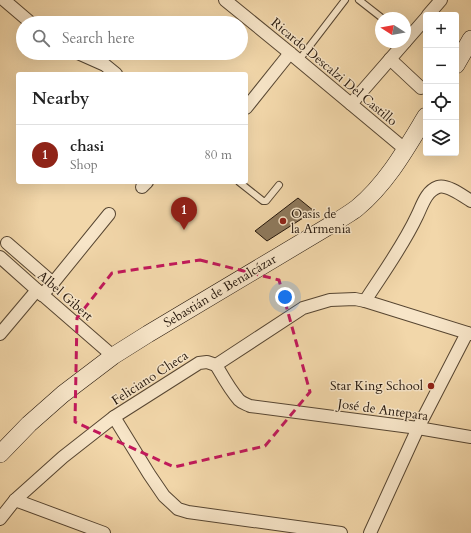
<!DOCTYPE html>
<meta charset="utf-8">
<style>
body{margin:0;font-family:Cardo,serif;background:#f6f6f6;color:#222}
.controls{position:absolute;right:12px;top:12px;display:grid;overflow:hidden;border-radius:4px;box-shadow:0 4px 16px #0002}
.controls button{width:36px;height:36px;display:grid;place-items:center;padding:0;border:0;border-bottom:1px solid #e0e0e0;background:#fff;color:#222;font:20px sans-serif}
.compass{position:absolute;left:375px;top:12px;width:36px;height:36px;border-radius:50%;background:#fff;box-shadow:0 4px 16px #0002;rotate:281deg}
.you{position:absolute;left:285px;top:297px;width:14px;height:14px;margin:-10px;border:3px solid #fff;border-radius:50%;background:#1a73e8;box-shadow:0 0 0 6px #1a73e833}
.badge{display:grid;place-items:center;width:26px;height:26px;border-radius:50%;background:#8f2418;color:#fff;font-size:13px;font-weight:700}
.pin{position:absolute;translate:-50% -33px;filter:drop-shadow(0 1px 2px #0008)}
.pin::after{content:'';position:absolute;top:21px;width:14px;height:12px;background:inherit;clip-path:polygon(0 0,100% 0,50% 100%)}
.list{margin:0;padding:0;list-style:none}
h2{display:flex;justify-content:space-between;align-items:center;height:52px;margin:0;padding:0 16px;font-size:17px}
h2 small{font-size:13px;font-weight:400;color:#767676}
.list li{display:grid;grid-template-columns:26px 1fr auto;gap:12px;align-items:center;box-sizing:border-box;height:60px;padding:0 16px;border-top:1px solid #e0e0e0}
.list b{display:block;font-size:15px;white-space:nowrap}
.list p{margin:0;font-size:13px;white-space:nowrap;color:#767676}
.list em{font-size:13px;font-style:normal;color:#767676}
.icon{flex:none;width:22px;height:22px;fill:none;stroke:currentColor;stroke-width:2;stroke-linecap:round;stroke-linejoin:round}
.map{position:relative;flex:none;width:471px;height:533px;overflow:hidden}
.search{position:absolute;background:#fff;box-shadow:0 4px 16px #0002;left:16px;top:16px;width:232px;height:44px;display:flex;align-items:center;gap:10px;box-sizing:border-box;padding:0 14px;border-radius:22px;color:#767676;font-size:15px}
.panel{position:absolute;background:#fff;box-shadow:0 4px 16px #0002;left:16px;top:72px;width:232px;height:112px;border-radius:4px}
.map>svg:first-child{display:block}
.building{fill:#8f7a5d;stroke:#23150a}
.lines{fill:none;stroke-linecap:round;stroke-linejoin:round}
.lane-casing{stroke:#574632;stroke-width:8}
.street-casing{stroke:#574632;stroke-width:14}
.secondary-casing{stroke:#23150a;stroke-width:18}
.lane{stroke:#f7e5c8;stroke-width:6}
.street{stroke:#f7e5c8;stroke-width:12}
.secondary{stroke:#f7e5c8;stroke-width:17}
.marked{fill:none;stroke:#c2185b;stroke-width:3;stroke-dasharray:8 5;stroke-linejoin:round}
.poi-dot{fill:#8f2418;stroke:#f7e5c8;stroke-width:1.5}
.labels{text-anchor:middle;dominant-baseline:central;stroke-width:3;stroke-linejoin:round;paint-order:stroke}
.street-label{font-size:13px;fill:#23150a;stroke:#f7e5c8}
.poi-label{font-size:13px;fill:#23150a;stroke:#f7e5c8;text-anchor:start}
</style>
<div class="map">
<svg width="471" height="533" viewBox="0 0 471 533">
<rect width="100%" height="100%" fill="#f2d7aa"/>
<filter id="stains"><feTurbulence type="fractalNoise" baseFrequency=".005" numOctaves="4"/><feColorMatrix values="0 0 0 0 .2 0 0 0 0 .09 0 0 0 0 .02 0 0 0 .5 -.17"/></filter>
<radialGradient id="worn" r=".72"><stop offset=".6" stop-color="#630" stop-opacity="0"/><stop offset="1" stop-color="#630" stop-opacity=".3"/></radialGradient>
<polygon class="building" points="298,198 314,211 267,241 255,231"/>
<g class="lines">
<defs>
<g id="lane">
<polyline points="359,0 382,18"/>
<polyline points="299,60 345,0"/>
<polyline points="239,182 263,201 266,201 279,185"/>
</g>
<g id="street">
<polyline points="4,0 31,23"/>
<polyline points="225,0 290,53 406,150"/>
<polyline points="428,15 441,0"/>
<polyline points="405,42 426,18"/>
<polyline points="78,53 105,65 116,74"/>
<polyline points="390,59 421,88"/>
<polyline points="351,104 405,42"/>
<polyline points="246,108 290,53"/>
<polyline points="142,187 147,182"/>
<polyline points="7,243 53,283"/>
<polyline points="0,257 37,290 113,356"/>
<polyline points="42,295 53,283 109,214"/>
<path d="M365 301C383 273 403 246 417 216 422 206 426 191 438 187 447 184 463 196 471 201"/>
<polyline points="0,334 37,290"/>
<path d="M216 365C223 377 230 390 239 400 242 403 246 404 250 406L418 428 471 437"/>
<polyline points="114,417 149,474 164,496 178,509 188,512 341,533"/>
<polyline points="15,500 104,533"/>
<polyline points="0,519 15,500 63,457 114,417 199,363 207,362 216,365 303,308 330,300 355,299 365,301 471,334"/>
<polyline points="370,533 418,428 467,333"/>
</g>
<g id="secondary">
<polyline points="456,65 471,39"/>
<path d="M0 454 29 424 63 394 113 356 148 334 339 220C345 216 352 212 357 208 387 183 406 149 426 116"/>
</g>
</defs>
<use href="#lane" class="lane-casing"/>
<use href="#street" class="street-casing"/>
<use href="#secondary" class="secondary-casing"/>
<use href="#lane" class="lane"/>
<use href="#street" class="street"/>
<use href="#secondary" class="secondary"/>
</g>
<path class="marked" d="M200 260 279 280 310 392 265 446 174 467 75 422 77 318 112 273Z"/>
<g class="poi-dot">
<circle cx="283" cy="221" r="4"/>
<circle cx="431" cy="386" r="4"/>
</g>
<g class="labels">
<g class="street-label">
<text transform="translate(334 72) rotate(40)">Ricardo Descalzi Del Castillo</text>
<text transform="translate(220 291) rotate(-31)">Sebastián de Benalcázar</text>
<text transform="translate(65 296) rotate(41)">Albel Gibert</text>
<text transform="translate(150 378) rotate(-33)">Feliciano Checa</text>
<text transform="translate(383 410) rotate(8)">José de Antepara</text>
</g>
<g class="poi-label">
<text x="291" y="214">Oasis de<tspan x="291" dy="15">la Armenia</tspan></text>
<text x="423" y="386" text-anchor="end">Star King School</text>
</g>
</g>
<rect width="100%" height="100%" filter="url(#stains)"/>
<rect width="100%" height="100%" fill="url(#worn)"/>
</svg>
<div class="controls">
<button>+</button>
<button>−</button>
<button><svg class="icon" aria-label="locate" viewBox="0 0 24 24"><circle cx="12" cy="12" r="6"/><path d="M12 2v4M12 18v4M2 12h4M18 12h4"/></svg></button>
<button><svg class="icon" aria-label="layers" viewBox="0 0 24 24"><path d="M12 4l9 5-9 5-9-5zM3 14l9 5 9-5"/></svg></button>
</div>
<svg class="compass" viewBox="-18 -18 36 36"><path d="M0-13l5 13h-10z" fill="#e53935"/><path d="M0 13l5-13h-10z" fill="#767676"/></svg>
<div class="you"></div>
<div class="pin badge" style="left:184px;top:230px">1</div>
<div class="search"><svg class="icon" aria-label="search" viewBox="0 0 24 24"><circle cx="10" cy="10" r="6"/><path d="M15 15l6 6"/></svg>Search here</div>
<section class="panel">
<h2>Nearby<small></small></h2>
<ul class="list">
<li><span class="badge">1</span><div><b>chasi</b><p>Shop</p></div><em>80 m</em></li>
</ul>
</section>
</div>
